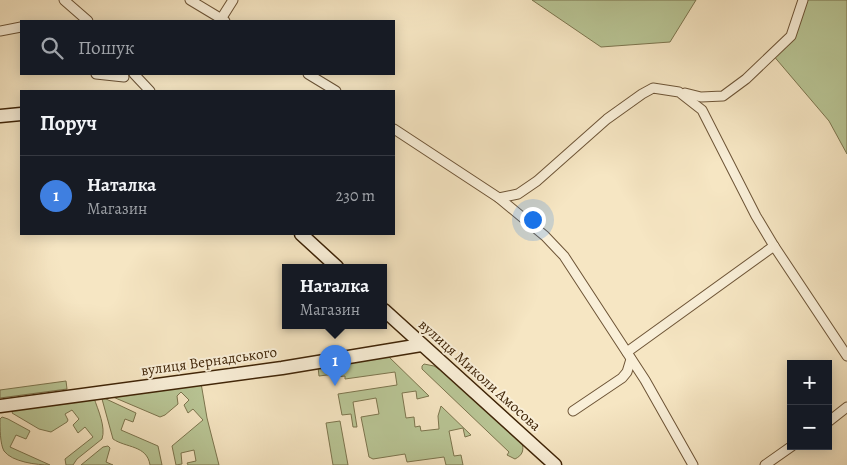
<!DOCTYPE html>
<html lang="uk">
<meta charset="utf-8">
<style>
body{margin:0;font-family:Alegreya,serif;background:#20242c;color:#f1f3f6}
.controls{position:absolute;right:15px;bottom:15px;display:grid;overflow:hidden;border-radius:0px;box-shadow:0 2px 12px #0003}
.controls button{width:45px;height:45px;display:grid;place-items:center;padding:0;border:0;border-bottom:1px solid #363941;background:#171b24;color:#f1f3f6;font:25px sans-serif}
.you{position:absolute;left:532px;top:219px;width:18px;height:18px;margin:-12px;border:4px solid #fff;border-radius:50%;background:#1a73e8;box-shadow:0 0 0 8px #1a73e833}
.badge{display:grid;place-items:center;width:32px;height:32px;border-radius:50%;background:#c59692;color:#fff;font-size:16px;font-weight:700}
.pin{position:absolute;translate:-50% -41px;filter:drop-shadow(0 1px 2px #0008)}
.pin::after{content:'';position:absolute;top:26px;width:18px;height:15px;background:inherit;clip-path:polygon(0 0,100% 0,50% 100%)}
.popup{position:absolute;left:282px;top:264px;width:105px;height:65px;box-sizing:border-box;display:grid;place-content:center;border-radius:0px;background:#171b24;filter:drop-shadow(0 1px 4px #0005);font-size:16px;white-space:nowrap;color:#9ea1a6}
.popup b{font-size:19px;color:#f1f3f6}
.popup::after{content:'';position:absolute;left:50%;top:100%;margin-left:-10px;border:10px solid transparent;border-top-color:#171b24}
.list{margin:0;padding:0;list-style:none}
h2{display:flex;justify-content:space-between;align-items:center;height:65px;margin:0;padding:0 20px;font-size:21px}
h2 small{font-size:16px;font-weight:400;color:#9ea1a6}
.list li{display:grid;grid-template-columns:32px 1fr auto;gap:15px;align-items:center;box-sizing:border-box;height:80px;padding:0 20px;border-top:1px solid #363941}
.list b{display:block;font-size:19px;white-space:nowrap}
.list p{margin:0;font-size:16px;white-space:nowrap;color:#9ea1a6}
.list em{font-size:16px;font-style:normal;color:#9ea1a6}
.icon{flex:none;width:28px;height:28px;fill:none;stroke:currentColor;stroke-width:2;stroke-linecap:round;stroke-linejoin:round}
.map{position:relative;flex:none;width:847px;height:465px;overflow:hidden}
.search{position:absolute;background:#171b24;box-shadow:0 2px 12px #0003;left:20px;top:20px;width:375px;height:55px;display:flex;align-items:center;gap:12px;box-sizing:border-box;padding:0 18px;border-radius:0px;color:#9ea1a6;font-size:19px}
.panel{position:absolute;background:#171b24;box-shadow:0 2px 12px #0003;left:20px;top:90px;width:375px;height:145px;border-radius:0px}
.map>svg:first-child{display:block}
.green{fill:#b9c696;stroke:#7c754e}
.lines{fill:none;stroke-linecap:round;stroke-linejoin:round}
.street-casing{stroke:#6d5436;stroke-width:11}
.secondary-casing{stroke:#3f2407;stroke-width:15}
.street{stroke:#f9efd8;stroke-width:9}
.secondary{stroke:#f9efd8;stroke-width:12}
.labels{text-anchor:middle;dominant-baseline:central;stroke-width:4;stroke-linejoin:round;paint-order:stroke}
.street-label{font-size:15px;fill:#3f2407;stroke:#f9efd8}
</style>
<div class="map">
<svg width="847" height="465" viewBox="0 0 847 465">
<rect width="100%" height="100%" fill="#f6e6c3"/>
<filter id="stains"><feTurbulence type="fractalNoise" baseFrequency=".004" numOctaves="4"/><feColorMatrix values="0 0 0 0 .2 0 0 0 0 .09 0 0 0 0 .02 0 0 0 .5 -.17"/></filter>
<radialGradient id="worn" r=".72"><stop offset=".6" stop-color="#630" stop-opacity="0"/><stop offset="1" stop-color="#630" stop-opacity=".3"/></radialGradient>
<g class="green">
<polygon points="532,0 696,0 670,42 601,47"/>
<polygon points="802,0 847,0 847,154 829,121 772,54 790,29"/>
<polygon points="388,356 429,396 417,399 416,391 402,393 406,418 414,417 415,427 420,426 421,431 439,429 438,416 441,406 471,435 465,437 463,428 449,431 454,456 461,455 463,465 446,465 444,457 407,462 405,454 373,459 369,457 361,417 379,414 376,398 353,402 357,427 353,427 351,414 342,415 338,394 397,385 395,372 345,379 345,376 336,377 335,374 319,376 318,367"/>
<path d="M424 364 434 366 445 373 522 442C524 450 523 455 515 459L507 455 509 452 422 369V366Z"/>
<polygon points="66,381 67,389 0,398 0,390"/>
<polygon points="201,383 207,418 219,465 188,465 187,463 196,461 194,450 181,453 182,464 176,465 172,446 203,420 193,409 188,413 184,405 189,400 181,392 177,396 178,404 165,415 160,417 113,397"/>
<path d="M94 398C98 410 106 427 102 439L77 459 73 465H66L65 459 93 437 85 427 78 433 73 425 79 419 72 410 65 414 68 420 67 422 51 432 39 429 12 413 14 409Z"/>
<path d="M104 398 136 413 133 422 125 419 121 430 158 446 162 465H150C147 445 126 448 113 439L102 399Z"/>
<path d="M2 417 8 419 30 431 26 439 16 435 10 447 50 465C37 465 12 462 4 451 0 444 0 428 0 419Z"/>
<polygon points="340,421 348,465 333,465 326,423"/>
<polygon points="108,446 110,448 106,462 113,465 81,465 103,447"/>
</g>
<g class="lines">
<defs>
<g id="street">
<polyline points="64,0 88,21"/>
<polyline points="190,0 225,21"/>
<polyline points="221,19 233,0"/>
<polyline points="0,31 21,27"/>
<polyline points="96,74 124,77"/>
<polyline points="134,74 150,91"/>
<polyline points="308,74 336,91"/>
<polyline points="685,93 701,97 723,96 746,79 791,36 803,0"/>
<polyline points="394,129 499,198 545,236 564,256 645,380 693,465"/>
<polyline points="499,198 518,194 537,181 607,119 642,94 653,88 679,92 702,110 756,216 774,246 847,356"/>
<polyline points="627,352 774,246"/>
<polyline points="573,411 622,378 627,372 631,359"/>
<polyline points="828,422 847,407"/>
<polyline points="765,465 792,446"/>
</g>
<g id="secondary">
<polyline points="0,116 21,114"/>
<polyline points="301,234 337,267"/>
<polyline points="384,310 555,465"/>
<polyline points="0,406 282,368 421,345"/>
</g>
</defs>
<use href="#street" class="street-casing"/>
<use href="#secondary" class="secondary-casing"/>
<use href="#street" class="street"/>
<use href="#secondary" class="secondary"/>
</g>
<g class="labels">
<g class="street-label">
<text transform="translate(209 361) rotate(-8)">вулиця Вернадського</text>
<text transform="translate(480 375) rotate(42)">вулиця Миколи Амосова</text>
</g>
</g>
<rect width="100%" height="100%" filter="url(#stains)"/>
<rect width="100%" height="100%" fill="url(#worn)"/>
</svg>
<div class="controls">
<button>+</button>
<button>−</button>
</div>
<div class="you"></div>
<div class="pin badge" style="left:335px;top:386px;background:#3f7fe0">1</div>
<div class="popup"><b>Наталка</b>Магазин</div>
<div class="search"><svg class="icon" aria-label="search" viewBox="0 0 24 24"><circle cx="10" cy="10" r="6"/><path d="M15 15l6 6"/></svg>Пошук</div>
<section class="panel">
<h2>Поруч<small></small></h2>
<ul class="list">
<li><span class="badge" style="background:#3f7fe0">1</span><div><b>Наталка</b><p>Магазин</p></div><em>230 m</em></li>
</ul>
</section>
</div>
